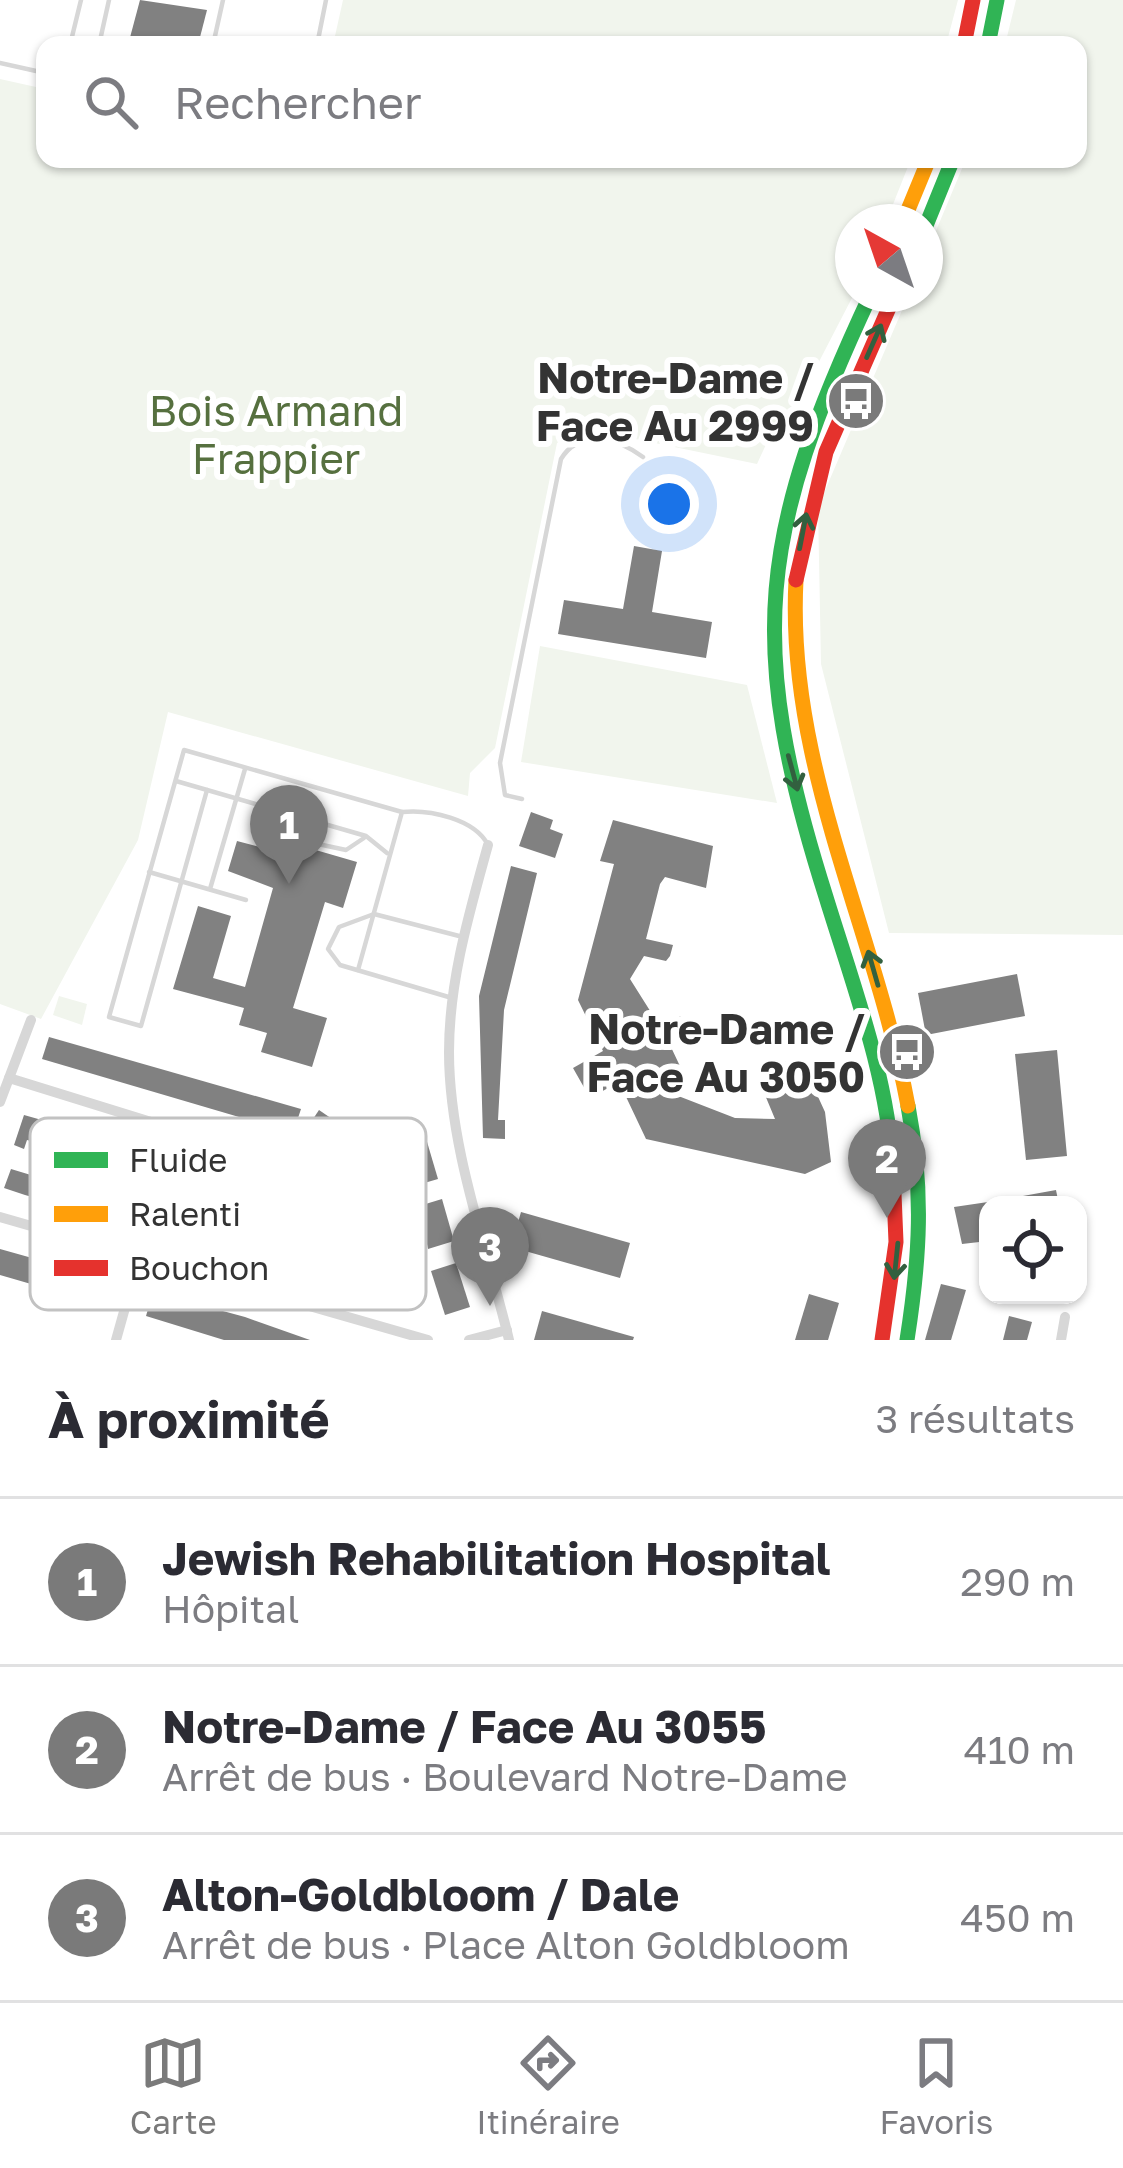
<!DOCTYPE html>
<html lang="fr">
<meta charset="utf-8">
<style>
body{margin:0;font-family:"Golos Text",sans-serif;background:#f7f7f7;color:#2b2b33}
.controls{position:absolute;right:36px;bottom:36px;display:grid;overflow:hidden;border-radius:24px;box-shadow:0 3px 9px #0004}
.controls button{width:108px;height:108px;display:grid;place-items:center;padding:0;border:0;border-bottom:3px solid #e1e1e2;background:#fff;color:#2b2b33;font:60px sans-serif}
.compass{position:absolute;left:835px;top:204px;width:108px;height:108px;border-radius:50%;background:#fff;box-shadow:0 3px 9px #0004;rotate:320deg}
.you{position:absolute;left:669px;top:504px;width:42px;height:42px;margin:-30px;border:9px solid #fff;border-radius:50%;background:#1a73e8;box-shadow:0 0 0 18px #1a73e833}
.badge{display:grid;place-items:center;width:78px;height:78px;border-radius:50%;background:#7a7a7a;color:#fff;font-size:39px;font-weight:700}
.pin{position:absolute;translate:-50% -99px;filter:drop-shadow(0 3px 6px #0008)}
.pin::after{content:'';position:absolute;top:63px;width:42px;height:36px;background:inherit;clip-path:polygon(0 0,100% 0,50% 100%)}
.list{margin:0;padding:0;list-style:none}
h2{display:flex;justify-content:space-between;align-items:center;height:156px;margin:0;padding:0 48px;font-size:51px}
h2 small{font-size:39px;font-weight:400;color:#7c7c81}
.list li{display:grid;grid-template-columns:78px 1fr auto;gap:36px;align-items:center;box-sizing:border-box;height:168px;padding:0 48px;border-top:3px solid #e1e1e2}
.list b{display:block;font-size:45px;white-space:nowrap}
.list p{margin:0;font-size:39px;white-space:nowrap;color:#7c7c81}
.list em{font-size:39px;font-style:normal;color:#7c7c81}
.icon{flex:none;width:66px;height:66px;fill:none;stroke:currentColor;stroke-width:2;stroke-linecap:round;stroke-linejoin:round}
.map{position:relative;flex:none;width:1123px;height:1340px;overflow:hidden}
.search{position:absolute;background:#fff;box-shadow:0 3px 9px #0004;left:36px;right:36px;top:36px;height:132px;display:flex;align-items:center;gap:30px;box-sizing:border-box;padding:0 42px;border-radius:24px;color:#7c7c81;font-size:45px}
.sheet{height:660px;background:#fff}
nav{display:flex;justify-content:space-around;align-items:center;box-sizing:border-box;height:168px;border-top:3px solid #e1e1e2;background:#fff;font-size:33px;color:#7c7c81}
nav a{display:grid;justify-items:center;gap:6px}
nav .on{color:#7a7a7a}
.map>svg:first-child{display:block}
.green{fill:#f1f5ed}
.building{fill:#818181}
.lines{fill:none;stroke-linecap:round;stroke-linejoin:round}
.lane{stroke:#d7d7d7;stroke-width:4.5}
.street{stroke:#d7d7d7;stroke-width:10}
.fast{stroke:#30b455;stroke-width:15}
.slow{stroke:#ff9f0a;stroke-width:15}
.jam{stroke:#e5322d;stroke-width:15}
.oneway{stroke:#32603f}
.labels{text-anchor:middle;dominant-baseline:central;stroke-width:12;stroke-linejoin:round;paint-order:stroke}
.poi-label{font-size:42px;font-weight:bold;fill:#333;stroke:#fff;text-anchor:end}
.park-label{font-size:42px;fill:#56703f;stroke:#fff}
.key{fill:#fff;stroke:#c2c2c2;stroke-width:3}
.key-label{font-size:33px;fill:#333}
</style>
<div class="map">
<svg width="1123" height="1340" viewBox="0 0 1123 1340">
<rect width="100%" height="100%" fill="#fff"/>
<g class="green">
<polygon points="343,0 958,0 946,45 333,45"/>
<polygon points="1016,0 1123,0 1123,935 889,933 821,664 818,507 909,294 925,294 925,257 966,159 1078,159 1078,45 1005,45"/>
<polygon points="0,79 45,89 45,159 911,159 886,222 853,222 854,294 779,439 769,438 757,464 582,428 557,443 495,748 470,773 468,796 168,712 138,840 41,1019 0,1004"/>
<polygon points="540,646 747,685 777,803 521,762"/>
<polygon points="59,996 87,1004 82,1025 53,1015"/>
</g>
<g class="building">
<polygon points="140,0 207,10 198,45 128,45"/>
<polygon points="634,546 662,551 652,612 712,622 706,658 558,634 564,600 623,609"/>
<polygon points="531,812 553,820 550,829 563,834 555,858 519,846"/>
<polygon points="613,820 713,846 706,888 665,877 660,884 646,939 673,945 670,956 666,961 644,956 630,979 659,1025 680,1016 689,1036 670,1045 687,1081 668,1092 735,1118 775,1119 765,1095 784,1085 778,1063 795,1059 797,1079 814,1088 825,1112 831,1162 805,1174 646,1139 619,1082 590,1098 573,1068 603,1051 578,1000 614,864 600,861"/>
<polygon points="264,835 357,862 343,908 325,902 293,1008 327,1018 312,1067 261,1052 267,1033 239,1025 244,1008 173,989 198,906 231,916 213,978 245,987 273,888 228,871 237,841 260,847"/>
<polygon points="511,866 537,873 504,1010 498,1120 505,1120 505,1139 483,1138 479,996"/>
<polygon points="1017,974 1025,1016 926,1035 918,993"/>
<polygon points="49,1037 301,1109 293,1133 42,1059"/>
<polygon points="1057,1050 1067,1156 1026,1160 1015,1054"/>
<polygon points="319,1110 354,1134 340,1156 305,1131"/>
<polygon points="24,1115 279,1187 304,1199 299,1215 27,1140 24,1149 14,1145"/>
<polygon points="425,1135 438,1179 414,1186 401,1143"/>
<polygon points="11,1169 269,1247 311,1254 306,1273 25,1195 4,1188"/>
<polygon points="1056,1190 1059,1205 1001,1205 1000,1200"/>
<polygon points="442,1199 454,1241 428,1249 419,1206"/>
<polygon points="988,1202 988,1241 962,1244 954,1207"/>
<polygon points="521,1212 630,1243 620,1278 511,1247"/>
<polygon points="0,1249 107,1279 100,1304 0,1275"/>
<polygon points="456,1263 470,1307 445,1315 431,1271"/>
<polygon points="941,1284 966,1290 951,1340 925,1340"/>
<polygon points="153,1292 245,1317 310,1340 224,1340 146,1316"/>
<polygon points="809,1294 839,1303 828,1340 795,1340"/>
<polygon points="542,1311 634,1337 633,1340 534,1340"/>
<polygon points="1009,1316 1032,1322 1027,1340 1003,1340"/>
</g>
<g class="lines">
<g class="lane">
<polyline points="70,45 81,0"/>
<polyline points="99,45 109,0"/>
<polyline points="213,45 223,0"/>
<polyline points="317,45 326,0"/>
<polyline points="0,63 45,73"/>
<polyline points="176,781 366,836 387,853"/>
<polyline points="207,790 141,1026 109,1017 184,750 402,812"/>
<path d="M522 799 505 795 500 763 561 459C580 428 617 438 643 457"/>
<polyline points="300,817 318,844 346,850 364,838"/>
<polyline points="149,872 246,900"/>
<polyline points="210,889 245,769"/>
<path d="M358 970 402 812C429 809 475 819 488 845"/>
<polyline points="452,998 340,965 328,949 339,927 374,914 463,937"/>
</g>
<g class="street">
<path d="M488 845C469 914 449 981 449 1052 449 1148 487 1248 509 1340"/>
<path d="M9 1078 303 1169C342 1199 338 1265 326 1308"/>
<polyline points="0,1102 31,1020"/>
<polyline points="0,1217 428,1340"/>
<polyline points="116,1340 139,1258"/>
<polyline points="469,1340 507,1330"/>
<polyline points="1061,1340 1065,1317"/>
</g>
<g class="fast">
<polyline points="988,45 997,0"/>
<polyline points="925,228 953,159"/>
<path d="M871 294C759 533 745 642 826 897 853 985 888 1077 893 1170"/>
<path d="M907 1340C920 1257 924 1190 908 1106"/>
</g>
<g class="slow">
<polyline points="903,222 929,159"/>
<path d="M796 580C786 765 875 928 908 1106"/>
</g>
<g class="jam">
<polyline points="964,45 973,0"/>
<polyline points="796,580 826,452 895,294"/>
<polyline points="882,1340 896,1242 893,1170"/>
</g>
</g>
<defs><path id="oneway-shaft" d="M-6 0H5M1.5-3L5.5 0L1.5 3" fill="none" stroke-width="1.6" stroke-linecap="round" stroke-linejoin="round" transform="scale(3)"/></defs>
<g class="oneway">
<use href="#oneway-shaft" transform="translate(874 341) rotate(-66)"/>
<use href="#oneway-shaft" transform="translate(803 531) rotate(-79)"/>
<use href="#oneway-shaft" transform="translate(793 773) rotate(75)"/>
<use href="#oneway-shaft" transform="translate(873 968) rotate(-106)"/>
<use href="#oneway-shaft" transform="translate(896 1261) rotate(96)"/>
</g>
<defs>
<symbol id="bus-disc" viewBox="-11 -11 22 22"><circle r="9.5" fill="#7a7a7a" stroke="#fff"/><path d="M-5-6H5V4H4V6H2V4H-2V6H-4V4H-5ZM-3.5-4V0h7V-4ZM-3.5 1.2v1.5H-2V1.2ZM2 1.2v1.5H3.5V1.2Z" fill="#fff"/></symbol>
</defs>
<g fill-rule="evenodd">
<use href="#bus-disc" x="823" y="368" width="66" height="66"/>
<use href="#bus-disc" x="874" y="1019" width="66" height="66"/>
</g>
<g class="labels">
<g class="poi-label">
<text x="814" y="377">Notre-Dame /<tspan x="814" dy="48">Face Au 2999</tspan></text>
<text x="865" y="1028">Notre-Dame /<tspan x="865" dy="48">Face Au 3050</tspan></text>
</g>
<g class="park-label">
<text x="276" y="410">Bois Armand<tspan x="276" dy="48">Frappier</tspan></text>
</g>
</g>
<rect x="30" y="1118" width="396" height="192" rx="18" class="key"/>
<rect x="54" y="1152" width="54" height="16" fill="#30b455"/>
<rect x="54" y="1206" width="54" height="16" fill="#ff9f0a"/>
<rect x="54" y="1260" width="54" height="16" fill="#e5322d"/>
<g class="key-label">
<text x="129" y="1172">Fluide</text>
<text x="129" y="1226">Ralenti</text>
<text x="129" y="1280">Bouchon</text>
</g>
</svg>
<div class="controls">
<button><svg class="icon" aria-label="locate" viewBox="0 0 24 24"><circle cx="12" cy="12" r="6"/><path d="M12 2v4M12 18v4M2 12h4M18 12h4"/></svg></button>
</div>
<svg class="compass" viewBox="-18 -18 36 36"><path d="M0-13l5 13h-10z" fill="#e53935"/><path d="M0 13l5-13h-10z" fill="#7c7c81"/></svg>
<div class="you"></div>
<div class="pin badge" style="left:289px;top:884px">1</div>
<div class="pin badge" style="left:887px;top:1218px">2</div>
<div class="pin badge" style="left:490px;top:1306px">3</div>
<div class="search"><svg class="icon" aria-label="search" viewBox="0 0 24 24"><circle cx="10" cy="10" r="6"/><path d="M15 15l6 6"/></svg>Rechercher</div>
</div>
<section class="sheet">
<h2>À proximité<small>3 résultats</small></h2>
<ul class="list">
<li><span class="badge">1</span><div><b>Jewish Rehabilitation Hospital</b><p>Hôpital</p></div><em>290 m</em></li>
<li><span class="badge">2</span><div><b>Notre-Dame / Face Au 3055</b><p>Arrêt de bus · Boulevard Notre-Dame</p></div><em>410 m</em></li>
<li><span class="badge">3</span><div><b>Alton-Goldbloom / Dale</b><p>Arrêt de bus · Place Alton Goldbloom</p></div><em>450 m</em></li>
</ul>
</section>
<nav>
<a class="on"><svg class="icon" aria-label="map" viewBox="0 0 24 24"><path d="M3 6l6-2 6 2 6-2v14l-6 2-6-2-6 2zM9 4v14M15 6v14"/></svg>Carte</a>
<a><svg class="icon" aria-label="directions" viewBox="0 0 24 24"><path d="M12 3l9 9-9 9-9-9zM9 14v-3h6M13 9l2 2-2 2"/></svg>Itinéraire</a>
<a><svg class="icon" aria-label="saved" viewBox="0 0 24 24"><path d="M7 4h10v16l-5-4-5 4z"/></svg>Favoris</a>
</nav>
